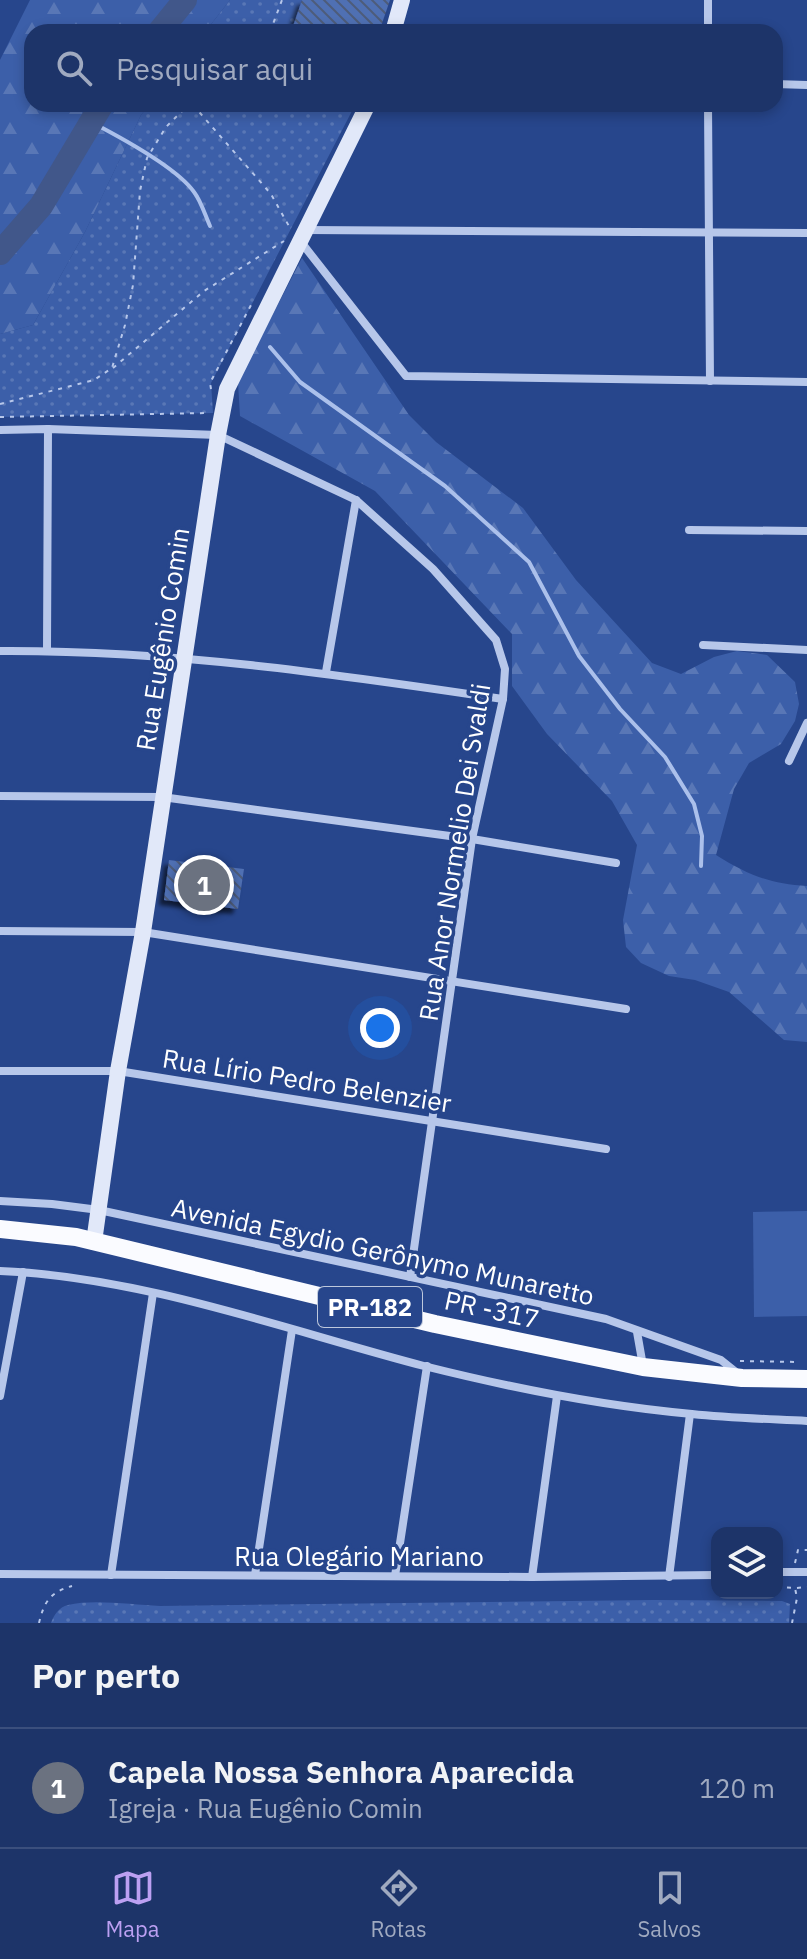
<!DOCTYPE html>
<html lang="pt">
<meta charset="utf-8">
<style>
body{margin:0;font-family:"IBM Plex Sans",sans-serif;background:#253c6f;color:#f1f3f6}
.controls{position:absolute;right:24px;bottom:24px;display:grid;overflow:hidden;border-radius:16px;box-shadow:0 4px 12px #0003}
.controls button{width:72px;height:72px;display:grid;place-items:center;padding:0;border:0;border-bottom:2px solid #3b4f7d;background:#1d3469;color:#f1f3f6;font:40px sans-serif}
.you{position:absolute;left:380px;top:1028px;width:28px;height:28px;margin:-20px;border:6px solid #fff;border-radius:50%;background:#1a73e8;box-shadow:0 0 0 12px #1a73e833}
.badge{display:grid;place-items:center;width:52px;height:52px;border-radius:50%;background:#bca0f2;color:#fff;font-size:26px;font-weight:700}
.pin{position:absolute;translate:-50% -50%;border:4px solid #fff;box-shadow:0 2px 8px #0006}
.list{margin:0;padding:0;list-style:none}
h2{display:flex;justify-content:space-between;align-items:center;height:104px;margin:0;padding:0 32px;font-size:34px}
h2 small{font-size:26px;font-weight:400;color:#a0aac0}
.list li{display:grid;grid-template-columns:52px 1fr auto;gap:24px;align-items:center;box-sizing:border-box;height:120px;padding:0 32px;border-top:2px solid #3b4f7d}
.list b{display:block;font-size:30px;white-space:nowrap}
.list p{margin:0;font-size:26px;white-space:nowrap;color:#a0aac0}
.list em{font-size:26px;font-style:normal;color:#a0aac0}
.icon{flex:none;width:44px;height:44px;fill:none;stroke:currentColor;stroke-width:2;stroke-linecap:round;stroke-linejoin:round}
.map{position:relative;flex:none;width:807px;height:1623px;overflow:hidden}
.search{position:absolute;background:#1d3469;box-shadow:0 4px 12px #0003;left:24px;right:24px;top:24px;height:88px;display:flex;align-items:center;gap:20px;box-sizing:border-box;padding:0 28px;border-radius:24px;color:#a0aac0;font-size:30px}
.sheet{height:224px;background:#1d3469}
nav{display:flex;justify-content:space-around;align-items:center;box-sizing:border-box;height:112px;border-top:2px solid #3b4f7d;background:#1d3469;font-size:22px;color:#a0aac0}
nav a{display:grid;justify-items:center;gap:4px}
nav .on{color:#bca0f2}
.map>svg:first-child{display:block}
.green{fill:url(#green-dots)}
.forest{fill:url(#forest-firs)}
.pitch{fill:#3c5fa9}
.lines{fill:none;stroke-linecap:round;stroke-linejoin:round}
.stream{stroke:#abc0eb;stroke-width:4}
.river{stroke:#41578a;stroke-width:24}
.building{fill:url(#building-back-hatch);filter:url(#shadow)}
.path{stroke:#b7c7ea;stroke-width:2;stroke-dasharray:4 6;stroke-linecap:butt}
.street{stroke:#b7c7ea;stroke-width:8}
.secondary{stroke:#e1e8f9;stroke-width:16}
.primary{stroke:#fafbff;stroke-width:18}
.labels{text-anchor:middle;dominant-baseline:central;stroke-width:7;stroke-linejoin:round;paint-order:stroke}
.shield{fill:#27468c;stroke:#bec8dc;stroke-width:2}
.shield-label{font-size:24px;font-weight:bold;fill:#fff}
.street-label{font-size:26px;fill:#fff;stroke:#27468c}
</style>
<div class="map">
<svg width="807" height="1623" viewBox="0 0 807 1623">
<defs>
<pattern id="green-dots" width="8" height="8" patternUnits="userSpaceOnUse" patternTransform="scale(2)"><rect width="8" height="8" fill="#3c5fa9"/><path d="M2 2h.1M6 6h.1" fill="none" stroke="#5977b6" stroke-width="1.8" stroke-linecap="round"/></pattern>
<pattern id="forest-firs" width="22" height="20" patternUnits="userSpaceOnUse" patternTransform="scale(2)"><rect width="22" height="20" fill="#3c5fa9"/><path d="M5 1l3.5 6h-7zM16 11l3.5 6h-7z" fill="#5977b6"/></pattern>
<pattern id="building-back-hatch" width="6" height="6" patternUnits="userSpaceOnUse" patternTransform="scale(2)"><rect width="6" height="6" fill="#506fb3"/><path d="M-1 5l2 2M0 0l6 6M5-1l2 2" fill="none" stroke="#4e5c7a"/></pattern>
<filter id="shadow"><feDropShadow dx="-5" dy="5" stdDeviation="2" flood-color="#0009"/></filter>
</defs>
<rect width="100%" height="100%" fill="#27468c"/>
<g class="green">
<polygon points="230,0 302,0 291,32 205,32"/>
<polygon points="150,104 339,104 353,109 211,383 213,413 0,417 0,334 33,325 85,232 141,115"/>
<path d="M654 1600 782 1601 790 1604 789 1623H51C54 1615 59 1607 68 1605 94 1599 133 1605 160 1606Z"/>
</g>
<g class="forest">
<polygon points="30,0 230,0 205,32 32,32 32,104 150,104 141,115 85,232 33,325 0,334 0,60"/>
<path d="M302 258 409 415 436 442 523 508 576 580 652 663 681 674 714 657 737 651 767 655 795 682 799 704 795 721 781 744 749 763 734 789 716 855C748 875 770 884 807 886V1042L784 1040 729 992 695 980 669 976 641 963 626 947 623 920 637 845 612 801 547 734 512 686V634L375 491 240 416 238 382Z"/>
</g>
<polygon class="pitch" points="807,1211 807,1316 754,1317 753,1212"/>
<g class="lines">
<g class="stream">
<path d="M91 122C118 136 177 168 194 192 201 201 205 215 210 226"/>
<polyline points="270,347 300,382 445,486 529,562 579,656 620,709 665,757 694,804 702,836 701,866"/>
</g>
<g class="river">
<polyline points="159,32 185,0"/>
<polyline points="0,253 41,206 102,104"/>
</g>
</g>
<g class="building">
<polygon points="302,0 390,0 379,32 291,32"/>
<polygon points="169,860 244,869 238,909 164,900"/>
</g>
<g class="lines">
<g class="path">
<polyline points="270,32 282,0"/>
<polyline points="193,105 271,194 290,228"/>
<polyline points="113,368 204,291 284,241"/>
<polyline points="211,389 210,383 251,305"/>
<polyline points="0,404 94,380 112,368 125,325 133,285 140,191 147,158 166,127 181,112 194,104"/>
<polyline points="0,417 207,413"/>
<polyline points="740,1361 798,1362"/>
<polyline points="795,1563 798,1550 807,1550"/>
<polyline points="777,1587 795,1588 797,1598 792,1623"/>
<polyline points="797,1588 807,1587"/>
<path d="M39 1623C44 1602 50 1592 72 1586"/>
</g>
<g class="street">
<polyline points="708,0 708,32"/>
<polyline points="775,84 807,85"/>
<polyline points="708,104 710,381"/>
<polyline points="306,230 807,233"/>
<polyline points="301,242 406,376 807,382"/>
<polyline points="0,430 48,429 218,435 356,500 433,569 496,640 505,669 503,699 472,839 410,1277"/>
<polyline points="689,530 807,531"/>
<polyline points="703,645 807,650"/>
<polyline points="47,650 48,429"/>
<path d="M0 651C170 650 336 674 503 699"/>
<polyline points="326,672 356,500"/>
<polyline points="789,761 807,723"/>
<polyline points="0,796 162,797 472,839 616,863"/>
<polyline points="0,931 143,932 626,1009"/>
<polyline points="0,1071 118,1071 606,1149"/>
<polyline points="0,1201 52,1204 99,1210 606,1319 721,1360 736,1372"/>
<path d="M0 1271C144 1277 286 1330 424 1366 512 1388 602 1406 692 1414 730 1418 769 1419 807 1421"/>
<polyline points="637,1332 643,1366"/>
<polyline points="0,1396 23,1272"/>
<polyline points="777,1572 807,1572"/>
<polyline points="0,1574 532,1577 717,1575"/>
<polyline points="111,1575 153,1293"/>
<polyline points="255,1575 292,1330"/>
<polyline points="395,1576 427,1366"/>
<polyline points="532,1577 557,1396"/>
<polyline points="669,1577 690,1414"/>
</g>
<g class="secondary">
<polyline points="393,32 402,0"/>
<polyline points="94,1242 118,1071 143,932 218,435 227,389 368,104"/>
</g>
<polyline class="primary" points="0,1229 76,1237 435,1324 643,1367 742,1378 807,1379"/>
</g>
<g class="labels">
<rect class="shield" x="318" y="1287" width="104" height="40" rx="6"/>
<g class="shield-label">
<text x="370" y="1307">PR-182</text>
</g>
<g class="street-label">
<text transform="translate(162 639) rotate(-81)">Rua Eugênio Comin</text>
<text transform="translate(454 852) rotate(-81)">Rua Anor Normelio Dei Svaldi</text>
<text transform="translate(307 1080) rotate(9)">Rua Lírio Pedro Belenzier</text>
<text transform="translate(383 1251) rotate(12)">Avenida Egydio Gerônymo Munaretto</text>
<text transform="translate(492 1309) rotate(12)">PR -317</text>
<text x="359" y="1556">Rua Olegário Mariano</text>
</g>
</g>
</svg>
<div class="controls">
<button><svg class="icon" aria-label="layers" viewBox="0 0 24 24"><path d="M12 4l9 5-9 5-9-5zM3 14l9 5 9-5"/></svg></button>
</div>
<div class="you"></div>
<div class="pin badge" style="left:204px;top:885px;background:#6b7280">1</div>
<div class="search"><svg class="icon" aria-label="search" viewBox="0 0 24 24"><circle cx="10" cy="10" r="6"/><path d="M15 15l6 6"/></svg>Pesquisar aqui</div>
</div>
<section class="sheet">
<h2>Por perto<small></small></h2>
<ul class="list">
<li><span class="badge" style="background:#6b7280">1</span><div><b>Capela Nossa Senhora Aparecida</b><p>Igreja · Rua Eugênio Comin</p></div><em>120 m</em></li>
</ul>
</section>
<nav>
<a class="on"><svg class="icon" aria-label="map" viewBox="0 0 24 24"><path d="M3 6l6-2 6 2 6-2v14l-6 2-6-2-6 2zM9 4v14M15 6v14"/></svg>Mapa</a>
<a><svg class="icon" aria-label="directions" viewBox="0 0 24 24"><path d="M12 3l9 9-9 9-9-9zM9 14v-3h6M13 9l2 2-2 2"/></svg>Rotas</a>
<a><svg class="icon" aria-label="saved" viewBox="0 0 24 24"><path d="M7 4h10v16l-5-4-5 4z"/></svg>Salvos</a>
</nav>
